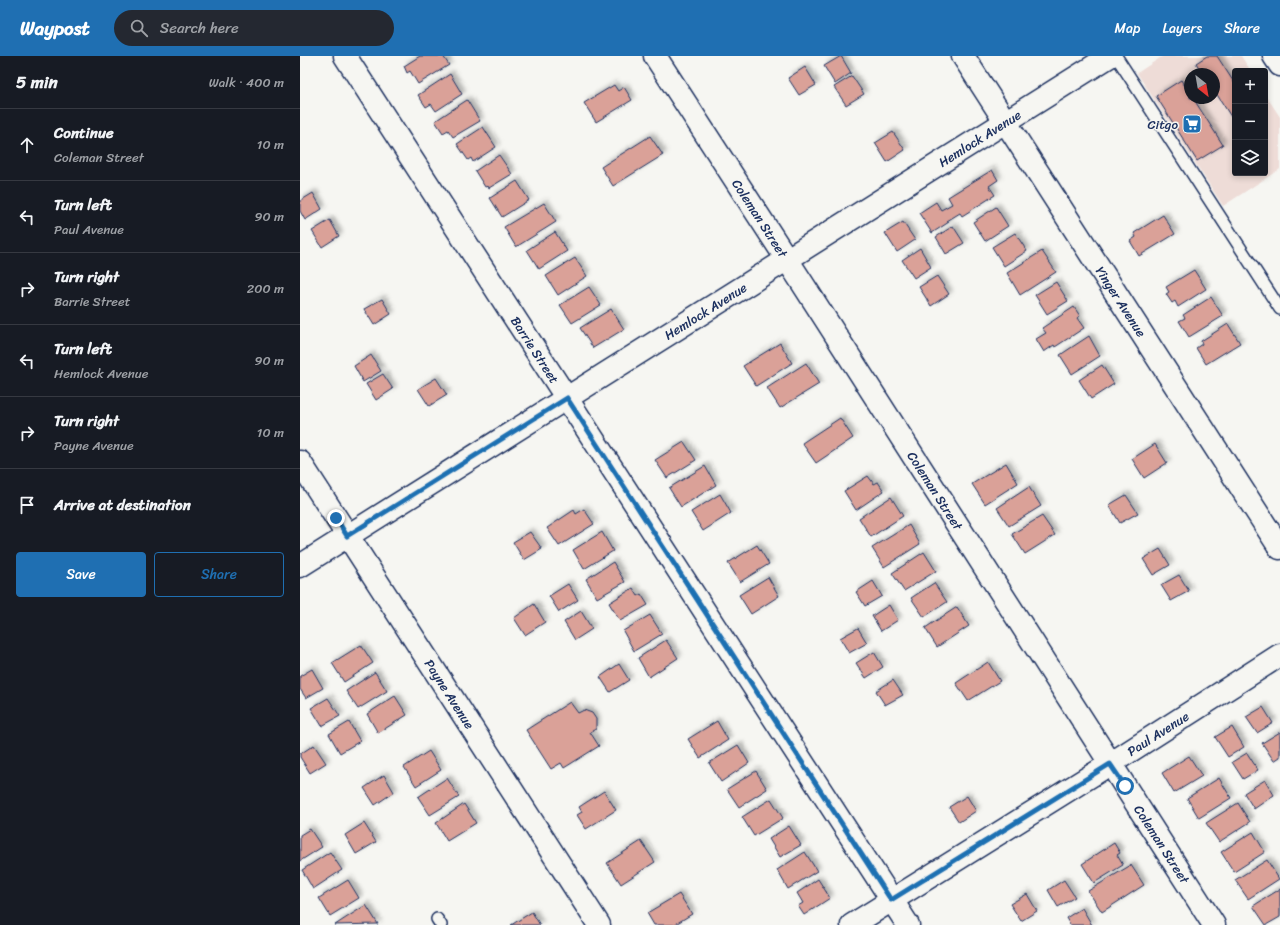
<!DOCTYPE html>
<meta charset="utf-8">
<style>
body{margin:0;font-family:Sriracha,sans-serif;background:#242831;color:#f1f3f6}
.controls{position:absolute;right:12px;top:12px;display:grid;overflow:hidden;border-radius:4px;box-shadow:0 2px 6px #0003}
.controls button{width:36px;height:36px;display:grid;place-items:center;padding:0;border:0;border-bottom:1px solid #363941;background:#171b24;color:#f1f3f6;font:20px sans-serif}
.compass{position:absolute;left:884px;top:12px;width:36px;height:36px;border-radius:50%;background:#171b24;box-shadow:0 2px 6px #0003;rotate:149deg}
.stop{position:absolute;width:12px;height:12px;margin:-9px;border:3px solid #1f6fb2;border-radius:50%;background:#fff}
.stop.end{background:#1f6fb2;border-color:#fff;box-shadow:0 1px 4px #0008}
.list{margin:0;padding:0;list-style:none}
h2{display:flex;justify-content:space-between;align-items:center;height:52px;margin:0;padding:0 16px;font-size:17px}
h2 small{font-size:13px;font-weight:400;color:#9ea1a6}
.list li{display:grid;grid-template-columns:26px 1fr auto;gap:12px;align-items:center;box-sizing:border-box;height:72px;padding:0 16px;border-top:1px solid #363941}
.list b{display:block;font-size:15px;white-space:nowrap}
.list p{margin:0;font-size:13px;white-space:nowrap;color:#9ea1a6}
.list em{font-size:13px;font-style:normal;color:#9ea1a6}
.actions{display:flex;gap:8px;padding:12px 16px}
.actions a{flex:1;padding:9px 0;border:1px solid #1f6fb2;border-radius:4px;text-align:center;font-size:14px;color:#1f6fb2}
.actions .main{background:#1f6fb2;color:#fff}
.icon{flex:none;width:22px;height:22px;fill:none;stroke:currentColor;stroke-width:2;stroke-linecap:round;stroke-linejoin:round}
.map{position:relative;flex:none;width:980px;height:869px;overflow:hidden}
header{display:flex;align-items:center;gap:24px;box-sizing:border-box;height:56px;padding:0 20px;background:#1f6fb2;color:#fff}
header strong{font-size:19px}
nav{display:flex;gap:22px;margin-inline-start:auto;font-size:14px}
.search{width:280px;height:36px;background:#242831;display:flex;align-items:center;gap:10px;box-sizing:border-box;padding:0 14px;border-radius:22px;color:#9ea1a6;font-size:15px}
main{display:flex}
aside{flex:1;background:#171b24}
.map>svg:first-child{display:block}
.built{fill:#eedcd7;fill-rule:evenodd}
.building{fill:#daa198;stroke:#1b2f5e;filter:url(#shadow)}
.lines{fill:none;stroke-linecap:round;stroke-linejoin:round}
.service-casing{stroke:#1b2f5e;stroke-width:14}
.minor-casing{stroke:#1b2f5e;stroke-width:25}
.secondary-casing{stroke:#1b2f5e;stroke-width:25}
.service{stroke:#f6f6f2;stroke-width:11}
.minor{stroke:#f6f6f2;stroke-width:22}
.secondary{stroke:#f6f6f2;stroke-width:22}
.route{stroke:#1f6fb2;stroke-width:5}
.labels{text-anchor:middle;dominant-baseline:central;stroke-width:3;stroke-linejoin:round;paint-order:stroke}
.poi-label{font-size:13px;fill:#1b2f5e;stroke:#f6f6f2;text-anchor:end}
.street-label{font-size:13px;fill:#1b2f5e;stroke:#f6f6f2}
</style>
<header>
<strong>Waypost</strong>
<div class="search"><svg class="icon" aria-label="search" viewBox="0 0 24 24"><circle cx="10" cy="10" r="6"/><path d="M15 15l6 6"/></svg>Search here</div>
<nav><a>Map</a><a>Layers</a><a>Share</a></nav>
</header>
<main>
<aside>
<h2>5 min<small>Walk · 400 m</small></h2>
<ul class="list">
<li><svg class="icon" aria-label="ahead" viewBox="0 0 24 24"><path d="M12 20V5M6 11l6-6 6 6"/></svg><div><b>Continue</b><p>Coleman Street</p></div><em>10 m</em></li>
<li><svg class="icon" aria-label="left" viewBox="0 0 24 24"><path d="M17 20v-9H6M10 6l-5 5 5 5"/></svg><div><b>Turn left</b><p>Paul Avenue</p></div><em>90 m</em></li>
<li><svg class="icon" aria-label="right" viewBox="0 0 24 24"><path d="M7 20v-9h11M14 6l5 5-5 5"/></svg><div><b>Turn right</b><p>Barrie Street</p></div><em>200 m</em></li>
<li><svg class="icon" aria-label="left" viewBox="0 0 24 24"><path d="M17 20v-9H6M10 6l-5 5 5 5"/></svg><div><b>Turn left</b><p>Hemlock Avenue</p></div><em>90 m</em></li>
<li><svg class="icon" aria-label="right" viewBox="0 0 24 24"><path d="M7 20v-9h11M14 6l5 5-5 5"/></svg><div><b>Turn right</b><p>Payne Avenue</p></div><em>10 m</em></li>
<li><svg class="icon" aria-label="arrive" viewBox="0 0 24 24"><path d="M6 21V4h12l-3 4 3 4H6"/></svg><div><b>Arrive at destination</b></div></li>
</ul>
<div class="actions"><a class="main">Save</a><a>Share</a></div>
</aside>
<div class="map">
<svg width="980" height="869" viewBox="0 0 980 869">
<defs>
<filter id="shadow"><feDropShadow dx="3.5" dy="-3.5" stdDeviation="2" flood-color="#0004"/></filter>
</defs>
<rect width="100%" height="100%" fill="#f6f6f2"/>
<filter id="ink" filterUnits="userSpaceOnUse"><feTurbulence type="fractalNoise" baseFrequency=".025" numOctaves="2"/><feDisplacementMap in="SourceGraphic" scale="8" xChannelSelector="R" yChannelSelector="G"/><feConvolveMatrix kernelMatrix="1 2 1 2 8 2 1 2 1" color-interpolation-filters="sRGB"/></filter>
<g filter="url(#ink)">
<path class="built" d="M863 0H941L951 15H935V117H965V38L980 61V113L923 150 837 17ZM890 18H914V42H890Z"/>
<g class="building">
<polygon points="120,0 143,0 149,9 118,28 110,15 107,17 104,10"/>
<polygon points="541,0 551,17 535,28 524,10"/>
<polygon points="907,0 917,0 935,28 935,67 914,34 914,18 903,18 896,7"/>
<polygon points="505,11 516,29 499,39 488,22"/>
<polygon points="150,18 162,38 136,55 131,48 126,51 118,39"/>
<polygon points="552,20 564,38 546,49 534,31"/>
<polygon points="881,24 890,38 890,42 893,42 923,89 897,105 856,40"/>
<polygon points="314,29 318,35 324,31 332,44 296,66 284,47"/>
<polygon points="167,44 180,65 153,81 148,74 143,77 135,65"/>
<polygon points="183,71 196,91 173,106 171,102 168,104 157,88"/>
<polygon points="593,76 605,94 587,106 575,87"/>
<polygon points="350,80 363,99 313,130 301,111"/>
<polygon points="199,99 212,118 189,132 188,130 185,131 175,115"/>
<polygon points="692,114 698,124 689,130 695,139 662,160 660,157 647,165 649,166 632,177 619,157 636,146 641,154 652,148 648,141"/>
<polygon points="217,125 229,144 202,161 190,142"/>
<polygon points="13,137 22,153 5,164 0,155 0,145"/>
<polygon points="244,147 256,166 216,191 204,171"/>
<polygon points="696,151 708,170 685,185 673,166"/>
<polygon points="863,159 875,178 839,200 830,185 836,181 834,177"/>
<polygon points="30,164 39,180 22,191 12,175"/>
<polygon points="603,166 615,184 597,196 585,177"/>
<polygon points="653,170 664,187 646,198 636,181"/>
<polygon points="255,176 267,195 239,213 227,194"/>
<polygon points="715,177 727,195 704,210 692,191"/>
<polygon points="620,192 631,211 614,222 602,204"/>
<polygon points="742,195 756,216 720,239 707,217"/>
<polygon points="275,202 287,220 258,239 246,220"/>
<polygon points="894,214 906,233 878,251 875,245 872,247 866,238 869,236 866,231"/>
<polygon points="637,220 649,238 631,250 619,231"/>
<polygon points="756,226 768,245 747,258 735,239"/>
<polygon points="289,231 301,249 272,267 260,249"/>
<polygon points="911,241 923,260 889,281 879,265 885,262 883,259"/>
<polygon points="82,243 91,258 74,269 64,253"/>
<polygon points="774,251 780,260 777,262 784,272 755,291 754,289 744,296 736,283 746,277 742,272"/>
<polygon points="311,253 324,273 293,292 280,272"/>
<polygon points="928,268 940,287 906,308 896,292 902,288 901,285"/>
<polygon points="789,280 800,300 772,318 760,299"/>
<polygon points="480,287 492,307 456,330 443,310"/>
<polygon points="71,299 81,315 63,326 54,310"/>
<polygon points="506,307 519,328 480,352 467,332"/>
<polygon points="802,309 814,328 791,343 779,324"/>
<polygon points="83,318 93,333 76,344 66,328"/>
<polygon points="136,322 147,339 129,350 118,333"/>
<polygon points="540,362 553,382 516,407 502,387"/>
<polygon points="384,386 396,404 367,422 355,404"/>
<polygon points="855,388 867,407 844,422 832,403"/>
<polygon points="706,407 718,427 685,448 672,428"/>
<polygon points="405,410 416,429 381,451 369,432"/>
<polygon points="568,420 574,428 578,426 584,435 556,454 544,435"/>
<polygon points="729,431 741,450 709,470 697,452"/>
<polygon points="420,438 431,457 403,475 391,456"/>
<polygon points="826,439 838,457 820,467 809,449"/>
<polygon points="591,441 603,460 571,481 559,462"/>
<polygon points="284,453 294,468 259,490 247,472 274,454 276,458"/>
<polygon points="742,460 755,479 725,498 712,478"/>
<polygon points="609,469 620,488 584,511 572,492"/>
<polygon points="230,476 242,493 224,504 213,486"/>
<polygon points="302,476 313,495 284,513 273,494"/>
<polygon points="457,489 469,508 440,526 428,507"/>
<polygon points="860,493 870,509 853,519 843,503"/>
<polygon points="624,496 636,515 604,535 592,517"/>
<polygon points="313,506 325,526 297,542 286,523"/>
<polygon points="879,519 889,535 871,545 861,529"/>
<polygon points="468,521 479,540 451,558 439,539"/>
<polygon points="573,525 582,540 565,550 556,536"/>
<polygon points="634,527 647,546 624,561 611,542"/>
<polygon points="268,528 278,544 259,556 249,540"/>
<polygon points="333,532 338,540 341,538 348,549 320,565 309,547"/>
<polygon points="234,548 245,566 225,579 214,562"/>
<polygon points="589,549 598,564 581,575 572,560"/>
<polygon points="657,551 669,570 637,591 625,572"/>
<polygon points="281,555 292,573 275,584 264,566"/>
<polygon points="350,559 362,578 334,595 323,575"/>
<polygon points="558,572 567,587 549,597 540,582"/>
<polygon points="366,584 378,602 349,621 338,602"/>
<polygon points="61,589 73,607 44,626 32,607"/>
<polygon points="574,596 583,611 566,622 556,607"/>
<polygon points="688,606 700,625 668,645 656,627"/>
<polygon points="319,608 329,624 310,636 300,621"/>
<polygon points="12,613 23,632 6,642 0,633 0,620"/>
<polygon points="75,616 87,635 58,653 46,635"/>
<polygon points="593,624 603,639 585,649 576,635"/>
<polygon points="95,640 107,659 78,677 67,658"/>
<polygon points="28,642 40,660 22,670 11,652"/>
<polygon points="270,646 278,657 284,654 292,657 296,663 296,673 290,676 299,690 264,712 261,707 251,713 226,674"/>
<polygon points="963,651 973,667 957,677 946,661"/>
<polygon points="417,665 428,684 400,702 388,683"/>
<polygon points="49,666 60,685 40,697 29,678"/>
<polygon points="932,671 944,691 928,701 915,681"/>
<polygon points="980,676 980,701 974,705 962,687"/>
<polygon points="14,689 26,707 10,717 0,701 0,698"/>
<polygon points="438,689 449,707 421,726 409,707"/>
<polygon points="129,695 141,714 116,730 104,711"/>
<polygon points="947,697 958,714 943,723 932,706"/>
<polygon points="889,700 902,720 874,737 862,717"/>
<polygon points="456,715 467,733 439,751 427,733"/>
<polygon points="84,719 94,736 75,749 64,732"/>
<polygon points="147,722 159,741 130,759 118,741"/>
<polygon points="919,722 931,742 899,762 887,742"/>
<polygon points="965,724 974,739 954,753 944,737"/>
<polygon points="304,735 316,754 286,773 277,759 282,756 279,751"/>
<polygon points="667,740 676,755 659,766 649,751"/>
<polygon points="471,743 483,762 454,780 442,761"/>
<polygon points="938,747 950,766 919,786 906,767"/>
<polygon points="164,748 176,767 147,785 136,767"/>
<polygon points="64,767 76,786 56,798 45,779"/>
<polygon points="489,770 501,789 480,801 469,783"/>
<polygon points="10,773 22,791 0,805 0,779"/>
<polygon points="953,776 965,796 934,816 921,796"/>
<polygon points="341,785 355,806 321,828 307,807"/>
<polygon points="814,787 820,797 817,799 823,809 794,827 782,808"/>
<polygon points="30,796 42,814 13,833 2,814"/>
<polygon points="505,796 517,815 488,833 477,814"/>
<polygon points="967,804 979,823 948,843 935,824"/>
<polygon points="831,809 844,829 802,856 788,835"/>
<polygon points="518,823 530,842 504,859 498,850 503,847 497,837"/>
<polygon points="48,824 59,842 30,860 19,842"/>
<polygon points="764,824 775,841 758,851 748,834"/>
<polygon points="980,833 980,861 966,869 953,850"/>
<polygon points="379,838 392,858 374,869 354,869 347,857"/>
<polygon points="727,838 737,855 721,865 710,848"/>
<polygon points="66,849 78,868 35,869"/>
<polygon points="782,852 792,869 770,869 766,862"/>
<polygon points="232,856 240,869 211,869"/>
</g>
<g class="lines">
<defs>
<g id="service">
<polyline points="816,0 980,253"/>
<polyline points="137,863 141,869"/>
</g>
<g id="minor">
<path id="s1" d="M45 0 608 869"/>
<path id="s2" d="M355 0 501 225 914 869"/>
<path id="s3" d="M663 0 980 492"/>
<path id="s4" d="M0 406 299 869"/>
<path id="s5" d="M0 510 810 0"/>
<path id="s6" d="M552 869 810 708 980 599"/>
</g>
<polyline id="secondary" points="974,0 980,9"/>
</defs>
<use href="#service" class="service-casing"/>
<use href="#minor" class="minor-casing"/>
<use href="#secondary" class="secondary-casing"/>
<use href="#service" class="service"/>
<use href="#minor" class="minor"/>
<use href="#secondary" class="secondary"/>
</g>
</g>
<g class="lines" filter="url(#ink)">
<polyline class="route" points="36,462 47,480 267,342 591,844 810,708 825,730"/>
</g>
<defs>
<symbol id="supermarket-square" viewBox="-11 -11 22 22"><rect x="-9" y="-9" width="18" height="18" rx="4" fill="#1f6fb2" stroke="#f6f6f2"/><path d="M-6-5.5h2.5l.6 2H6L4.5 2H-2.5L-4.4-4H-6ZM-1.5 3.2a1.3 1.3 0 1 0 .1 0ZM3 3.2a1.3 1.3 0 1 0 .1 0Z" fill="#fff"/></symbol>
</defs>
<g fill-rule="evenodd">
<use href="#supermarket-square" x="881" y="57" width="22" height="22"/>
</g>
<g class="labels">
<g class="poi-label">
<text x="878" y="68">Citgo</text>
</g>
<g class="street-label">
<text stroke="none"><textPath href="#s5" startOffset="803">Hemlock Avenue</textPath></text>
<text stroke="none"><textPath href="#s2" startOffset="193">Coleman Street</textPath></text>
<text stroke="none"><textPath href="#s3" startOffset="292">Yinger Avenue</textPath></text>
<text stroke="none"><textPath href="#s5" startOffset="479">Hemlock Avenue</textPath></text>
<text stroke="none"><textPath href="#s1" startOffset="350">Barrie Street</textPath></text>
<text stroke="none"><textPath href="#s2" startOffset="517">Coleman Street</textPath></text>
<text stroke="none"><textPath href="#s4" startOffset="276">Payne Avenue</textPath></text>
<text stroke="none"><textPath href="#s6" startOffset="361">Paul Avenue</textPath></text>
<text stroke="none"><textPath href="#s2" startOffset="937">Coleman Street</textPath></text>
</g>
</g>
</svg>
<div class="controls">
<button>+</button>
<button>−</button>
<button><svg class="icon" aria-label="layers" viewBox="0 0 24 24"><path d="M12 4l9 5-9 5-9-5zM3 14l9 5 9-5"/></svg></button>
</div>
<svg class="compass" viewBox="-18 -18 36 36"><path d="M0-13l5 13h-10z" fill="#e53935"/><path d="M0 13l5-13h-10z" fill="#9ea1a6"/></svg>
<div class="stop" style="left:825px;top:730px"></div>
<div class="stop end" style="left:36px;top:462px"></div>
</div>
</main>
